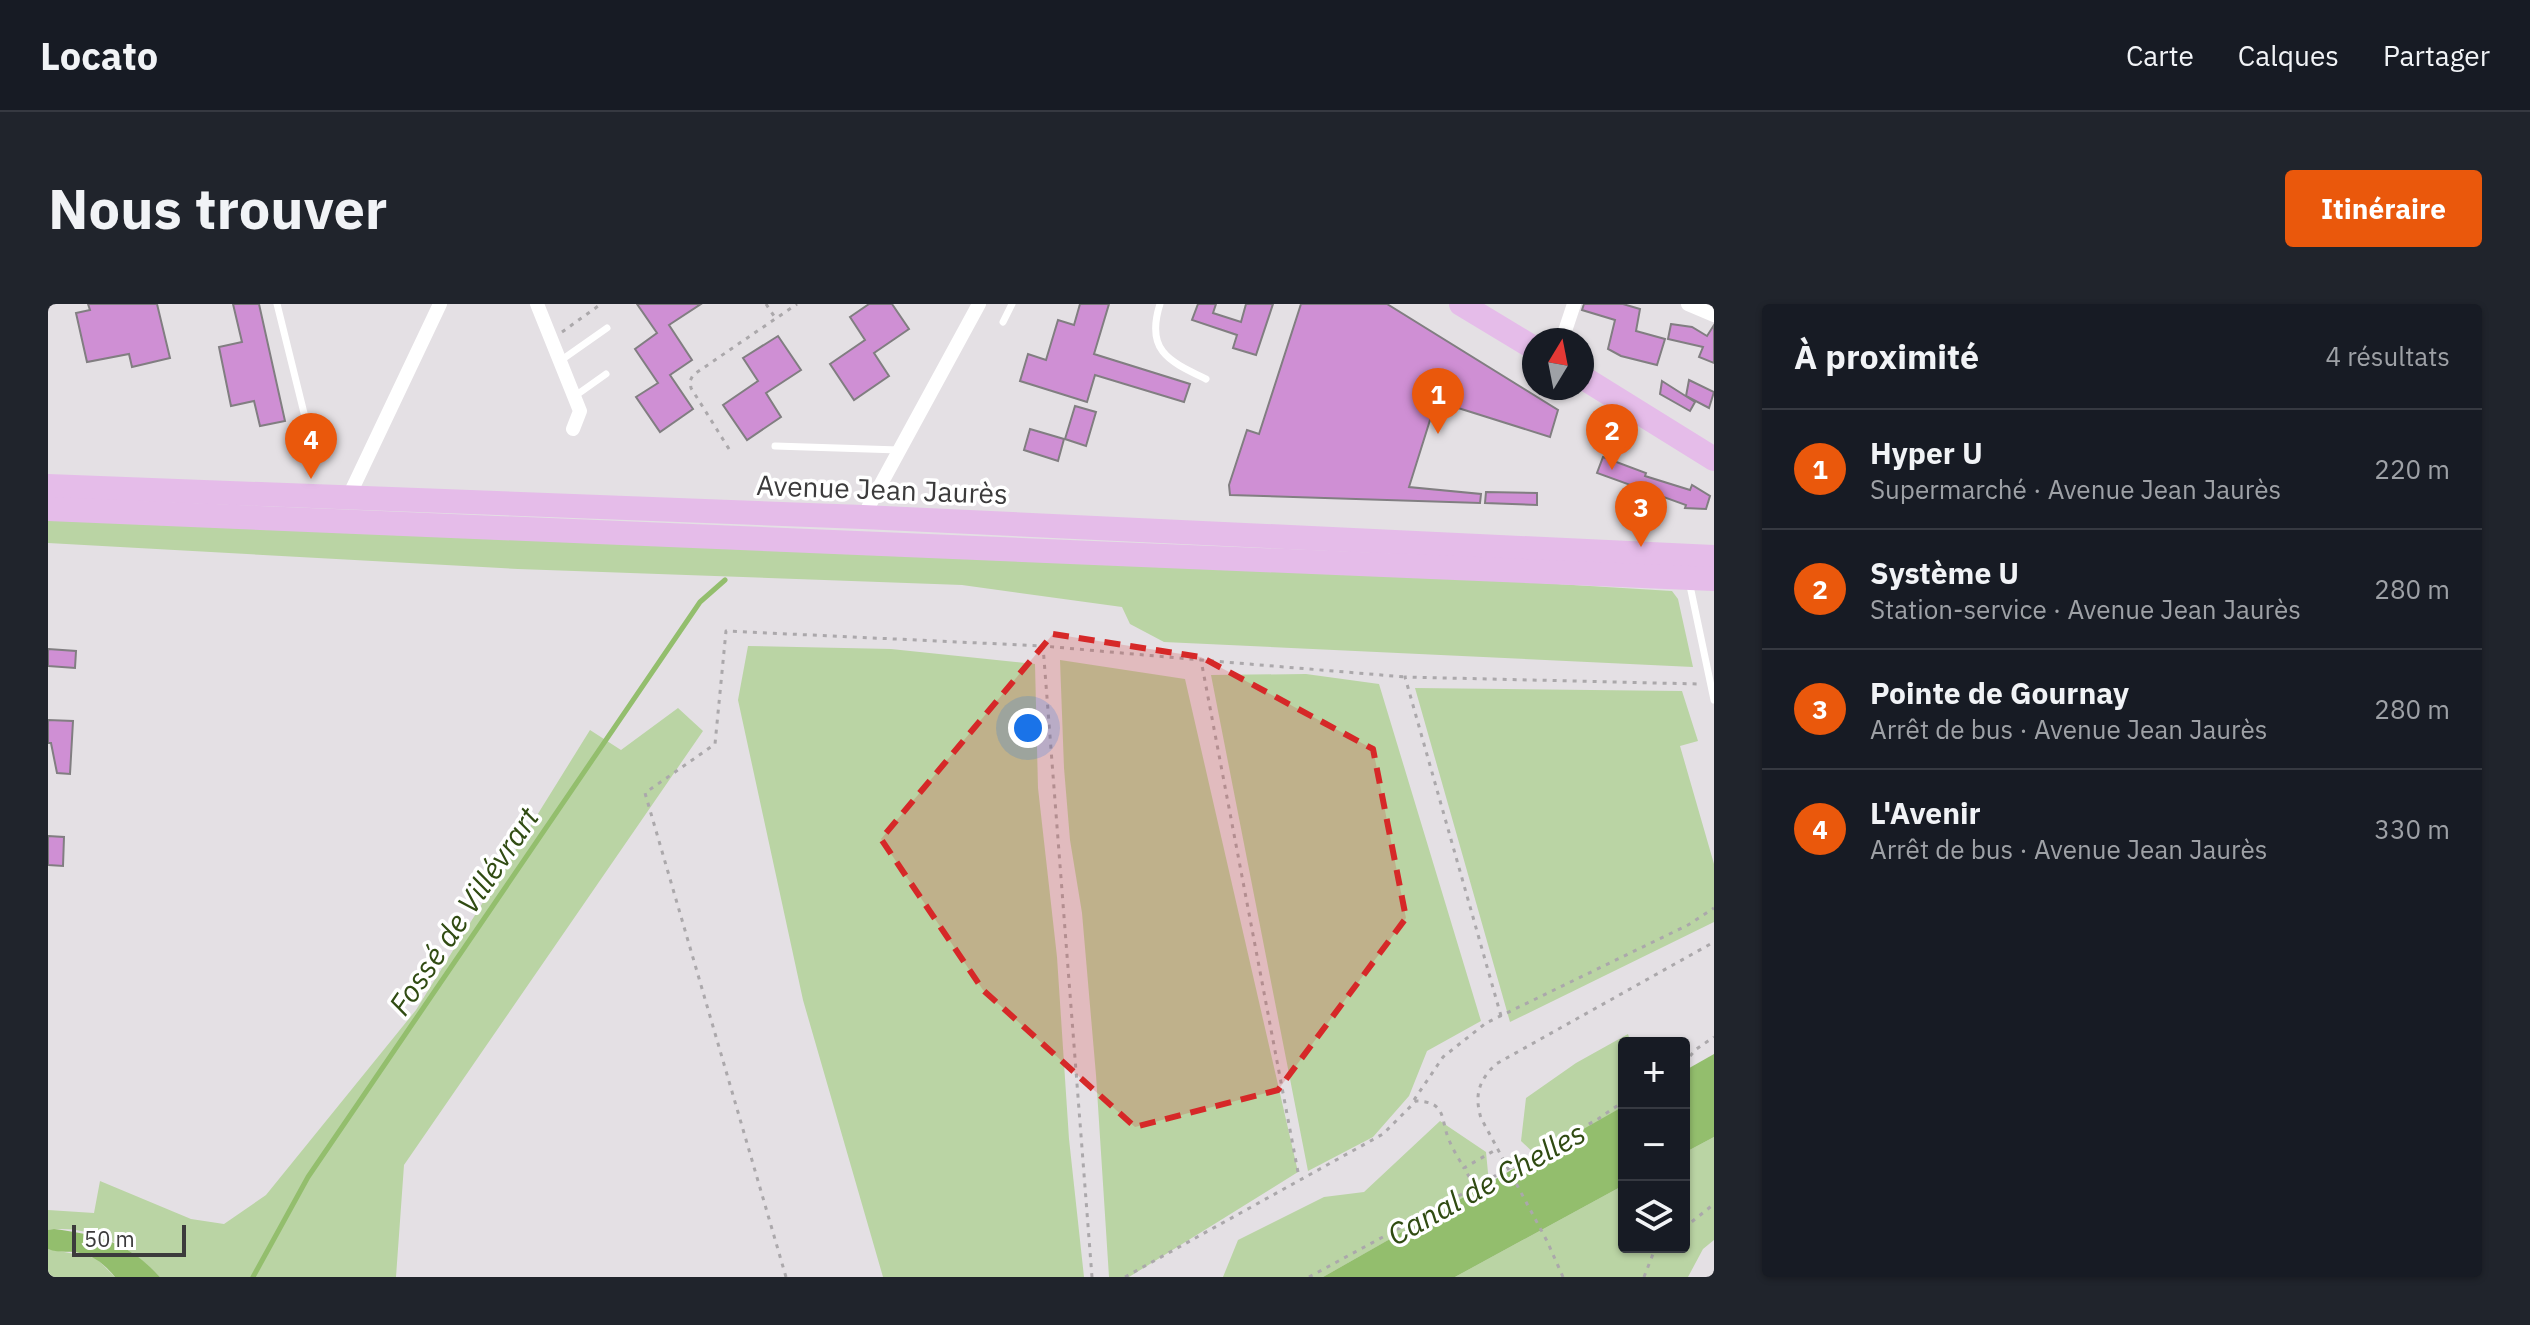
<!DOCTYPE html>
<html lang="fr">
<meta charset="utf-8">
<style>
body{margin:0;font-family:"IBM Plex Sans",sans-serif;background:#20242c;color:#f1f3f6}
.controls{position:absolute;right:24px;bottom:24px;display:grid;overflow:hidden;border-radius:8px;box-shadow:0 2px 6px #0004}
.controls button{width:72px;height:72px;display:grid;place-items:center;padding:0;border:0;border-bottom:2px solid #363941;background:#171b24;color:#f1f3f6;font:40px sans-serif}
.compass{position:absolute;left:1474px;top:24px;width:72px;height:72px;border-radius:50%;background:#171b24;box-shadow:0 2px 6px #0004;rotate:10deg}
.scale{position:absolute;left:24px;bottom:20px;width:114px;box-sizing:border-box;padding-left:8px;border:4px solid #3c3b3c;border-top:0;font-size:22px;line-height:28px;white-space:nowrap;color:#3c3b3c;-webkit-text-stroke:6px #fff;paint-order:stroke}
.you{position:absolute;left:980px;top:424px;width:28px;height:28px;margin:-20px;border:6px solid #fff;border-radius:50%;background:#1a73e8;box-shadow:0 0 0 12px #1a73e833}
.badge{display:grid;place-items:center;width:52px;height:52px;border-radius:50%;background:#ea580c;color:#fff;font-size:26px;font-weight:700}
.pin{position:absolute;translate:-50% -66px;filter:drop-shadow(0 2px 4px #0008)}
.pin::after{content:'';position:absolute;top:42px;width:28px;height:24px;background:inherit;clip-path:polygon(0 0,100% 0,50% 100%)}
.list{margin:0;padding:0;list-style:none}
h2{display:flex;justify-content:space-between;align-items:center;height:104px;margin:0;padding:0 32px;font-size:34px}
h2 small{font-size:26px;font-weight:400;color:#9ea1a6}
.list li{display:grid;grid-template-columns:52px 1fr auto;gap:24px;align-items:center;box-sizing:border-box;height:120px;padding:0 32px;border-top:2px solid #363941}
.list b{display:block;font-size:30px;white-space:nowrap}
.list p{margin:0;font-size:26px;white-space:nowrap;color:#9ea1a6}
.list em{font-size:26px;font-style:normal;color:#9ea1a6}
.icon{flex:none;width:44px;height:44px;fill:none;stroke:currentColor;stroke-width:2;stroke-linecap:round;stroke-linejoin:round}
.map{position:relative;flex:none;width:1666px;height:973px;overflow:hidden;border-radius:8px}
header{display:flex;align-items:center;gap:48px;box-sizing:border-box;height:112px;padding:0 40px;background:#171b24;border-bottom:2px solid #363941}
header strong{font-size:38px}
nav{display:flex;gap:44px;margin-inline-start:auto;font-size:28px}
.intro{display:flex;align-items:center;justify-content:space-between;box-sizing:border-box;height:192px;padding:0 48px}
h1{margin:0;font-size:56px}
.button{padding:20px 36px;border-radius:8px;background:#ea580c;color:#fff;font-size:28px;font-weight:700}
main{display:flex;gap:48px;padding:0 48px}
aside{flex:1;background:#171b24;border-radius:8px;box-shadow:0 2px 6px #0004}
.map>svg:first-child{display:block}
.green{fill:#bad4a4}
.water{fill:#93be6d}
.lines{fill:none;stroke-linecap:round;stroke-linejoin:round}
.stream{stroke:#93be6d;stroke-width:5}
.building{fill:#cf8fd4;stroke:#817e81;stroke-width:2}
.path{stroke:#aba8ab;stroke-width:3;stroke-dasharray:4 6;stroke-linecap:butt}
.service{stroke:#fff;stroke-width:7}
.minor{stroke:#fff;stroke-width:14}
.primary{stroke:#e5bce9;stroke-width:24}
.marked{fill:#d62828;fill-opacity:0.2;stroke:#d62828;stroke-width:6;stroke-dasharray:16 10;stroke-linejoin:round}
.labels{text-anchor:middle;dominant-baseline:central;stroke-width:7;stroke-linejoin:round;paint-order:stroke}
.street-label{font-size:28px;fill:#3c3b3c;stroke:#fff}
.water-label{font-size:30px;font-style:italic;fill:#304b12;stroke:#fff}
</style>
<header>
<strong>Locato</strong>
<nav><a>Carte</a><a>Calques</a><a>Partager</a></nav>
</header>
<div class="intro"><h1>Nous trouver</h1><a class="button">Itinéraire</a></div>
<main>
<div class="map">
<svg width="1666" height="973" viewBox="0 0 1666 973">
<rect width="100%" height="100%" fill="#e4e0e4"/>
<g class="green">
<polygon points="0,211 1149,258 1624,287 1630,295 1645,363 1116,338 1082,320 1074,303 914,281 470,265 0,239"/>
<polygon points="700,342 843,345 987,360 990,484 1009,653 1021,835 1036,973 835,973 755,696 690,396"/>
<polygon points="1012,356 1137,375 1250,868 1081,973 1061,973 1048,771 1034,609 1022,536 1016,464"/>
<polygon points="1258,370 1331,380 1433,717 1379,747 1361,792 1325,833 1260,867 1163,371"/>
<polygon points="1367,384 1634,387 1650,437 1632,442 1666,560 1666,618 1462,718"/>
<path d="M630 404 655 427 356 861 348 973H112C84 943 42 920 0 926V906L46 909 52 877 143 915 176 920 218 891 368 706 542 426 573 446Z"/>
<polygon points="1580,730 1583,739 1576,739 1576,807 1492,855 1473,837 1478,794 1528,759"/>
<polygon points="1392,817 1438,848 1441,879 1275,973 1175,973 1190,936 1276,893 1316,888"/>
<polygon points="1666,833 1666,936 1655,945 1640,973 1407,973 1576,881 1576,943 1636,943 1636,849"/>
<polygon points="0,945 48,954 67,973 0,973"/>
</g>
<g class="water">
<polygon points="1666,750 1666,833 1636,849 1636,767"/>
<polygon points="1576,802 1576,881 1407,973 1275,973"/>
<path d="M6 925C51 931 80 938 112 973H67C55 959 46 951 27 948 17 947 9 949 0 945V926Z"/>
</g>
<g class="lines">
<polyline class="stream" points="205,973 260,873 652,298 677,276"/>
</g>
<g class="building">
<polygon points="40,0 109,0 122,54 84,63 81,50 39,58 28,9 42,6"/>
<polygon points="185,0 211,0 237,117 212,122 206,97 183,102 171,43 194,38"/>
<polygon points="589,0 653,0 621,21 644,56 622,71 645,105 612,128 588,93 610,79 587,45 609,29"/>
<polygon points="821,0 844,0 861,25 826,49 841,72 806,96 782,60 817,36 802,13"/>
<polygon points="1032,0 1061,0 1046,50 1142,80 1136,98 1047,71 1039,98 972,77 980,50 998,56 1010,16 1026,21"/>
<polygon points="1150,0 1168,0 1165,9 1193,18 1198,0 1225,0 1208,51 1185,44 1189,31 1144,16"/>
<polygon points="1253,0 1339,0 1510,106 1502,133 1388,97 1361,183 1433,190 1432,199 1182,191 1181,181 1199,126 1211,130"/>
<polygon points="1536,0 1575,0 1592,5 1588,27 1617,35 1609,61 1573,52 1560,45 1567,16 1534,6"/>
<polygon points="1623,20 1644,23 1659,32 1666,21 1666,59 1651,53 1655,43 1620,35"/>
<polygon points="730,32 753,66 718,89 733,113 699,136 675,101 710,77 695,54"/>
<polygon points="1641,76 1666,88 1661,104 1638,92"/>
<polygon points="1614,77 1647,98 1642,107 1612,90"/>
<polygon points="1027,102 1048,108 1038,142 1017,135"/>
<polygon points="982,125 1016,135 1010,157 976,146"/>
<polygon points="1555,153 1598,169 1597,172 1642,186 1644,181 1662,192 1658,205 1637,204 1638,201 1549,169"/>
<polygon points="1438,188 1489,189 1489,201 1437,199"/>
<polygon points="0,345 28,347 27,364 0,362"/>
<polygon points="0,416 25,417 22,470 9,469 3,439 0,439"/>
<polygon points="0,532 16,533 15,562 0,561"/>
</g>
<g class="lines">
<g class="path">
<polyline points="718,0 728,15"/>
<polyline points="514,28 553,0"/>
<polyline points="681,145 643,84 642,77 645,71 749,0"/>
<polyline points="1453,712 1357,373 1651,380"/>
<polyline points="1636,760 1647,746 1666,733"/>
<polyline points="1366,796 1395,753 1438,719 1640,621 1666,604"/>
<polyline points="1250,868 1153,356 1357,373"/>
<polyline points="1427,883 1550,815 1576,797"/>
<polyline points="1636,924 1666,900"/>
<polyline points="738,973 597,489 667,440 678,327 995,342"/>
<polyline points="1044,973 995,342 1153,356"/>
<path d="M1077 973 1335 830 1368 797C1399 798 1392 814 1401 836 1405 846 1411 855 1416 864"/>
<polyline points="1261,973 1427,883 1416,864 1449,845"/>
<path d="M1515 973 1499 937 1433 814C1426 791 1431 776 1448 760L1666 638"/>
<polyline points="1596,973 1605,950 1613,943"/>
</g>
<g class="service">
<polyline points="229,0 257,113"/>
<path d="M1112 0C1097 47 1121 57 1158 75"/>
<polyline points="955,18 964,0"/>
<polyline points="512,57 559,24"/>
<polyline points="527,92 558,70"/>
<polyline points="727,142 851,146"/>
<polyline points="1641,277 1666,396"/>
</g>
<g class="minor">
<polyline points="489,0 532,107 525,125"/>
<polyline points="1640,0 1666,11"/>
<polyline points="1514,36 1526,0"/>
<polyline points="295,197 300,194 392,0"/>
<polyline points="815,213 931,0"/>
</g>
<g class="primary">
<polyline points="1413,0 1486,44"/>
<polyline points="1534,73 1666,155"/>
<polyline points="0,182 815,213 1666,253"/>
<polyline points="0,205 1666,275"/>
</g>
</g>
<path class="marked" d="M1005 330 1153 353 1325 445 1358 614 1230 786 1087 823 935 686 833 535Z"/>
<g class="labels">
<g class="street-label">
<text transform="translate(834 185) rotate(2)">Avenue Jean Jaurès</text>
</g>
<g class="water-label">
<text transform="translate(415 607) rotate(-56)">Fossé de Villévrart</text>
<text transform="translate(1438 879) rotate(-29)">Canal de Chelles</text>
</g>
</g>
</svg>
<div class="controls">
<button>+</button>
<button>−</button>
<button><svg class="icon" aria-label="layers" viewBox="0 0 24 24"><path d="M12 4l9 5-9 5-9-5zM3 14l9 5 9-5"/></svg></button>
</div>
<svg class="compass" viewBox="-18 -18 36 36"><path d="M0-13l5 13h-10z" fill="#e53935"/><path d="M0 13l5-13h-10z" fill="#9ea1a6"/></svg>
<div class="scale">50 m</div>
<div class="you"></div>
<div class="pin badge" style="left:1390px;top:130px">1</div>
<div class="pin badge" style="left:1564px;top:166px">2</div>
<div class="pin badge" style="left:1593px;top:243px">3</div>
<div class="pin badge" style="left:263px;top:175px">4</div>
</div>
<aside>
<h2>À proximité<small>4 résultats</small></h2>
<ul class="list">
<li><span class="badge">1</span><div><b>Hyper U</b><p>Supermarché · Avenue Jean Jaurès</p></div><em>220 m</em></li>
<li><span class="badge">2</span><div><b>Système U</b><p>Station-service · Avenue Jean Jaurès</p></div><em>280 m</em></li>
<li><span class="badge">3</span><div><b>Pointe de Gournay</b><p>Arrêt de bus · Avenue Jean Jaurès</p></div><em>280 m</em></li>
<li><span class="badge">4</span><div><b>L'Avenir</b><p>Arrêt de bus · Avenue Jean Jaurès</p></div><em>330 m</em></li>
</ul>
</aside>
</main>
